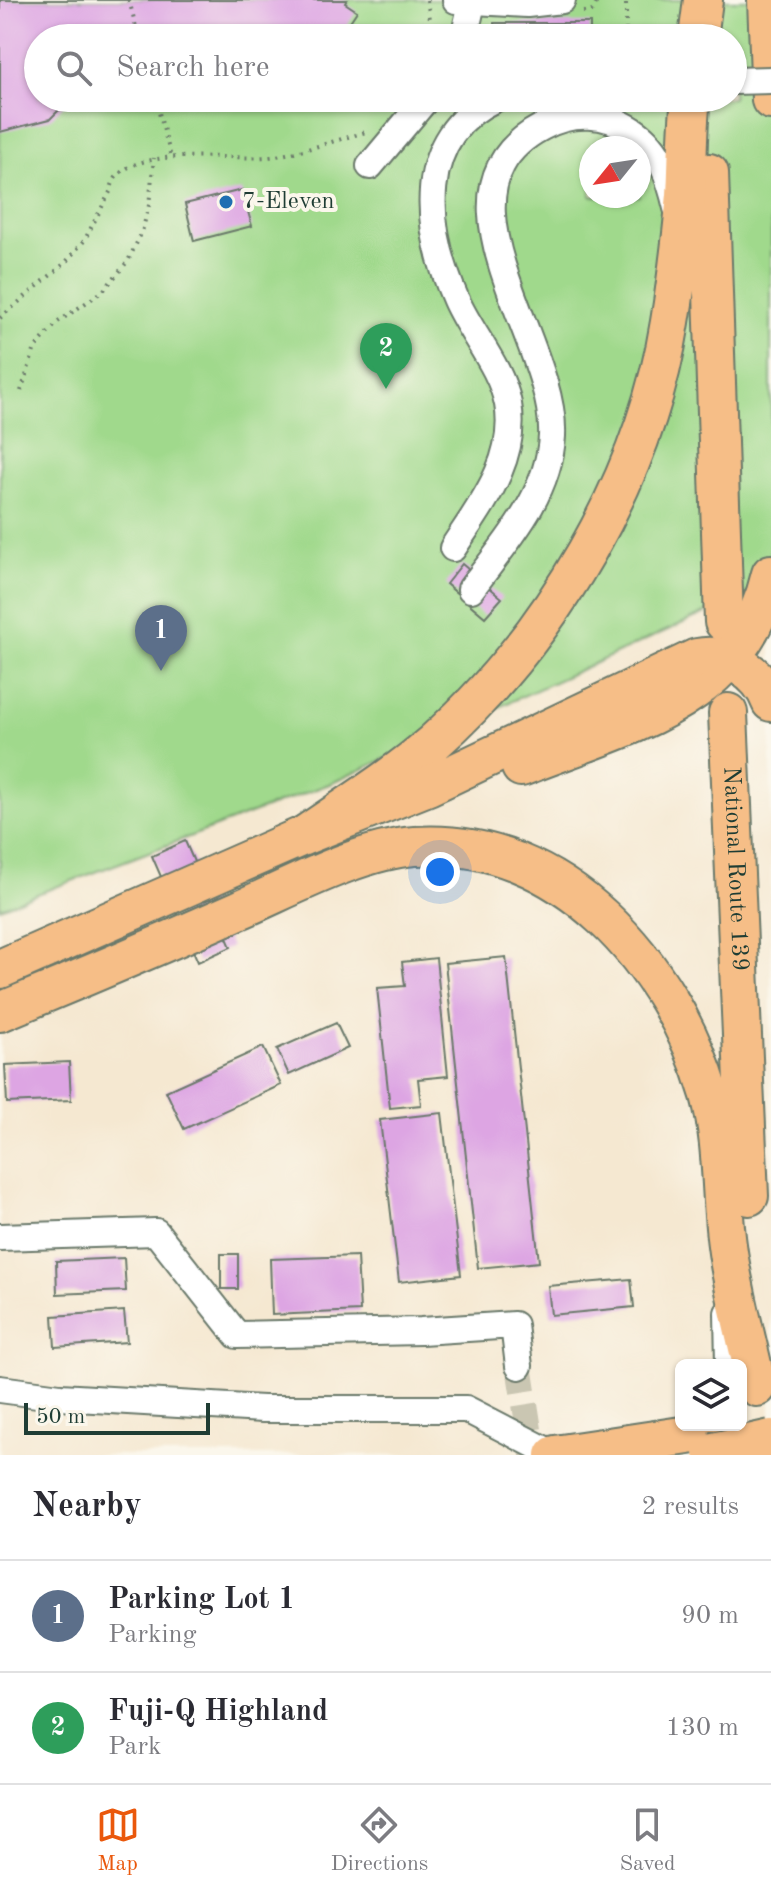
<!DOCTYPE html>
<style>
body{margin:0;font-family:"Old Standard TT",serif;background:#f7f7f7;color:#2b2b33}
.controls{position:absolute;right:24px;bottom:24px;display:grid;overflow:hidden;border-radius:12px;box-shadow:0 2px 6px #0004}
.controls button{width:72px;height:72px;display:grid;place-items:center;padding:0;border:0;border-bottom:2px solid #e1e1e2;background:#fff;color:#2b2b33;font:40px sans-serif}
.compass{position:absolute;left:579px;top:136px;width:72px;height:72px;border-radius:50%;background:#fff;box-shadow:0 2px 6px #0004;rotate:240deg}
.scale{position:absolute;left:24px;bottom:20px;width:186px;box-sizing:border-box;padding-left:8px;border:4px solid #1f3d34;border-top:0;font-size:22px;line-height:28px;white-space:nowrap;color:#1f3d34;-webkit-text-stroke:6px #fbf7ec;paint-order:stroke}
.you{position:absolute;left:440px;top:872px;width:28px;height:28px;margin:-20px;border:6px solid #fff;border-radius:50%;background:#1a73e8;box-shadow:0 0 0 12px #1a73e833}
.badge{display:grid;place-items:center;width:52px;height:52px;border-radius:50%;background:#ea580c;color:#fff;font-size:26px;font-weight:700}
.pin{position:absolute;translate:-50% -66px;filter:drop-shadow(0 2px 4px #0008)}
.pin::after{content:'';position:absolute;top:42px;width:28px;height:24px;background:inherit;clip-path:polygon(0 0,100% 0,50% 100%)}
.list{margin:0;padding:0;list-style:none}
h2{display:flex;justify-content:space-between;align-items:center;height:104px;margin:0;padding:0 32px;font-size:34px}
h2 small{font-size:26px;font-weight:400;color:#7c7c81}
.list li{display:grid;grid-template-columns:52px 1fr auto;gap:24px;align-items:center;box-sizing:border-box;height:112px;padding:0 32px;border-top:2px solid #e1e1e2}
.list b{display:block;font-size:30px;white-space:nowrap}
.list p{margin:0;font-size:26px;white-space:nowrap;color:#7c7c81}
.list em{font-size:26px;font-style:normal;color:#7c7c81}
.icon{flex:none;width:44px;height:44px;fill:none;stroke:currentColor;stroke-width:2;stroke-linecap:round;stroke-linejoin:round}
.map{position:relative;flex:none;width:771px;height:1455px;overflow:hidden}
.search{position:absolute;background:#fff;box-shadow:0 2px 6px #0004;left:24px;right:24px;top:24px;height:88px;display:flex;align-items:center;gap:20px;box-sizing:border-box;padding:0 28px;border-radius:44px;color:#7c7c81;font-size:30px}
.sheet{height:328px;background:#fff}
nav{display:flex;justify-content:space-around;align-items:center;box-sizing:border-box;height:112px;border-top:2px solid #e1e1e2;background:#fff;font-size:22px;color:#7c7c81}
nav a{display:grid;justify-items:center;gap:4px}
nav .on{color:#ea580c}
.map>svg:first-child{display:block}
.green{fill:#a0d98c;stroke:#608b60;stroke-width:2;fill-rule:evenodd}
.building{fill:#dda5e3}
.lines{fill:none;stroke-linecap:round;stroke-linejoin:round}
.minor-tunnel{stroke:#cac6b2;stroke-width:26;stroke-dasharray:26 13;stroke-linecap:butt}
.minor-casing{stroke:#6a796b;stroke-width:30}
.highway-casing{stroke:#6a796b;stroke-width:42}
.path{stroke:#6a796b;stroke-width:4;stroke-dasharray:2 6;stroke-linecap:butt}
.minor{stroke:#fff;stroke-width:26}
.highway{stroke:#f6be87;stroke-width:38}
.minor-bridge-casing{stroke:#6a796b;stroke-width:30;stroke-linecap:butt}
.highway-bridge-casing{stroke:#6a796b;stroke-width:42;stroke-linecap:butt}
.minor-bridge{stroke:#fff;stroke-width:26}
.highway-bridge{stroke:#f6be87;stroke-width:38}
.poi-dot{fill:#1f6fb2;stroke:#fbf7ec;stroke-width:3}
.labels{text-anchor:middle;dominant-baseline:central;stroke-width:8;stroke-linejoin:round;paint-order:stroke}
.poi-label{font-size:24px;fill:#1f3d34;stroke:#fbf7ec;text-anchor:start}
.street-label{font-size:24px;fill:#1f3d34;stroke:#fbf7ec}
</style>
<div class="map">
<svg width="771" height="1455" viewBox="0 0 771 1455">
<rect width="100%" height="100%" fill="#fbf7ec"/>
<filter id="ink" filterUnits="userSpaceOnUse"><feTurbulence type="fractalNoise" baseFrequency=".0125" numOctaves="2"/><feDisplacementMap in="SourceGraphic" scale="16" xChannelSelector="R" yChannelSelector="G"/><feConvolveMatrix kernelMatrix="1 2 1 2 8 2 1 2 1" color-interpolation-filters="sRGB"/></filter>
<filter id="wash" filterUnits="userSpaceOnUse"><feTurbulence type="fractalNoise" baseFrequency=".006" numOctaves="4" result="noise"/><feDisplacementMap in="SourceGraphic" scale="32" xChannelSelector="R" yChannelSelector="G"/><feGaussianBlur stdDeviation="1.8" result="paint"/><feColorMatrix in="noise" values="0 0 0 0 0 0 0 0 0 0 0 0 0 0 0 0 0 1.4 0 .05"/><feComposite in="paint" operator="in"/></filter>
<g filter="url(#wash)">
<rect width="100%" height="100%" fill="#f5e8d1"/>
<path class="green" d="M0 0H771V583L332 783 0 908ZM38 38H733V98H38ZM591 148H639V196H591Z"/>
<g id="blocks">
<g class="building">
<polygon points="0,0 347,0 345,3 357,11 339,38 38,38 38,98 71,98 50,119 0,132"/>
<rect x="494" y="23" width="96" height="15"/>
<polygon points="242,190 252,226 194,241 185,204"/>
<polygon points="462,564 502,598 485,617 446,584"/>
<polygon points="185,841 231,947 198,962 152,856"/>
<polygon points="506,957 539,1262 478,1268 445,963"/>
<polygon points="436,958 448,1076 418,1079 421,1105 390,1108 377,988 405,986 402,962"/>
<polygon points="336,1023 348,1048 289,1075 277,1049"/>
<polygon points="263,1047 281,1085 184,1129 166,1091"/>
<polygon points="69,1062 71,1100 7,1103 5,1065"/>
<polygon points="442,1113 461,1275 399,1282 380,1120"/>
<rect x="221" y="1254" width="17" height="35"/>
<polygon points="357,1256 360,1311 272,1315 270,1259"/>
<polygon points="124,1258 126,1291 57,1294 56,1261"/>
<polygon points="631,1279 634,1307 551,1315 548,1286"/>
<polygon points="124,1311 127,1342 55,1347 53,1316"/>
</g>
</g>
</g>
<g filter="url(#ink)">
<use href="#blocks" fill-opacity="0" stroke="#6a796b" stroke-width="2"/>
<g class="lines">
<polyline class="minor-tunnel" points="519,1366 533,1455"/>
<defs>
<g id="minor">
<polyline points="456,0 527,4 562,0"/>
<polyline points="464,38 472,3"/>
<polyline points="370,166 427,98"/>
<path d="M453 548C481 505 518 459 508 404 501 367 471 334 456 300 425 230 413 136 496 98"/>
<path d="M471 589C505 543 549 496 552 436 557 341 421 191 542 127 571 111 606 112 634 131 660 148 670 178 677 208"/>
<polyline points="0,1237 156,1232 237,1335 421,1331 514,1325 519,1366"/>
<polyline points="728,1313 729,1365"/>
<polyline points="0,1389 60,1397 263,1409 466,1409 555,1455"/>
</g>
<g id="highway">
<polyline points="767,0 771,100"/>
<polyline points="698,38 703,0"/>
<polyline points="709,173 724,622"/>
<path id="s1" d="M728 713 749 1196"/>
<path d="M521 767C629 724 741 703 771 574"/>
<path d="M305 835C348 805 394 777 433 743 552 637 645 479 670 322 677 280 682 237 686 195 688 163 687 130 691 98"/>
<path d="M0 969 305 835 428 786 697 658C728 652 760 672 771 702"/>
<path d="M0 1012C80 979 160 945 239 910 290 888 359 850 415 846 562 836 672 965 710 1095 724 1145 720 1195 727 1245 733 1292 747 1340 757 1387"/>
<polyline points="555,1455 715,1431"/>
</g>
</defs>
<use href="#minor" class="minor-casing"/>
<use href="#highway" class="highway-casing"/>
<g class="path">
<polyline points="129,0 139,38"/>
<polyline points="427,0 433,38"/>
<polyline points="583,12 592,11 598,0"/>
<polyline points="626,38 626,0"/>
<polyline points="155,98 171,157"/>
<path d="M0 318 65 263 84 241 111 190C118 140 239 163 276 156 306 151 336 140 366 132"/>
<polyline points="21,391 35,348 58,322 103,291 128,261 142,232 149,205 154,158"/>
</g>
<use href="#minor" class="minor"/>
<use href="#highway" class="highway"/>
<defs>
<polyline id="minor-bridge" points="733,81 771,80"/>
<polyline id="highway-bridge" points="713,1452 771,1439"/>
</defs>
<use href="#minor-bridge" class="minor-bridge-casing"/>
<use href="#highway-bridge" class="highway-bridge-casing"/>
<use href="#minor-bridge" class="minor-bridge"/>
<use href="#highway-bridge" class="highway-bridge"/>
</g>
</g>
<circle class="poi-dot" cx="226" cy="202" r="8"/>
<g class="labels">
<g class="poi-label">
<text x="242" y="202">7-Eleven</text>
</g>
<g class="street-label">
<text stroke="none"><textPath href="#s1" startOffset="156">National Route 139</textPath></text>
</g>
</g>
</svg>
<div class="controls">
<button><svg class="icon" aria-label="layers" viewBox="0 0 24 24"><path d="M12 4l9 5-9 5-9-5zM3 14l9 5 9-5"/></svg></button>
</div>
<svg class="compass" viewBox="-18 -18 36 36"><path d="M0-13l5 13h-10z" fill="#e53935"/><path d="M0 13l5-13h-10z" fill="#7c7c81"/></svg>
<div class="scale">50 m</div>
<div class="you"></div>
<div class="pin badge" style="left:161px;top:671px;background:#5c6f8a">1</div>
<div class="pin badge" style="left:386px;top:389px;background:#2e9e5b">2</div>
<div class="search"><svg class="icon" aria-label="search" viewBox="0 0 24 24"><circle cx="10" cy="10" r="6"/><path d="M15 15l6 6"/></svg>Search here</div>
</div>
<section class="sheet">
<h2>Nearby<small>2 results</small></h2>
<ul class="list">
<li><span class="badge" style="background:#5c6f8a">1</span><div><b>Parking Lot 1</b><p>Parking</p></div><em>90 m</em></li>
<li><span class="badge" style="background:#2e9e5b">2</span><div><b>Fuji-Q Highland</b><p>Park</p></div><em>130 m</em></li>
</ul>
</section>
<nav>
<a class="on"><svg class="icon" aria-label="map" viewBox="0 0 24 24"><path d="M3 6l6-2 6 2 6-2v14l-6 2-6-2-6 2zM9 4v14M15 6v14"/></svg>Map</a>
<a><svg class="icon" aria-label="directions" viewBox="0 0 24 24"><path d="M12 3l9 9-9 9-9-9zM9 14v-3h6M13 9l2 2-2 2"/></svg>Directions</a>
<a><svg class="icon" aria-label="saved" viewBox="0 0 24 24"><path d="M7 4h10v16l-5-4-5 4z"/></svg>Saved</a>
</nav>
